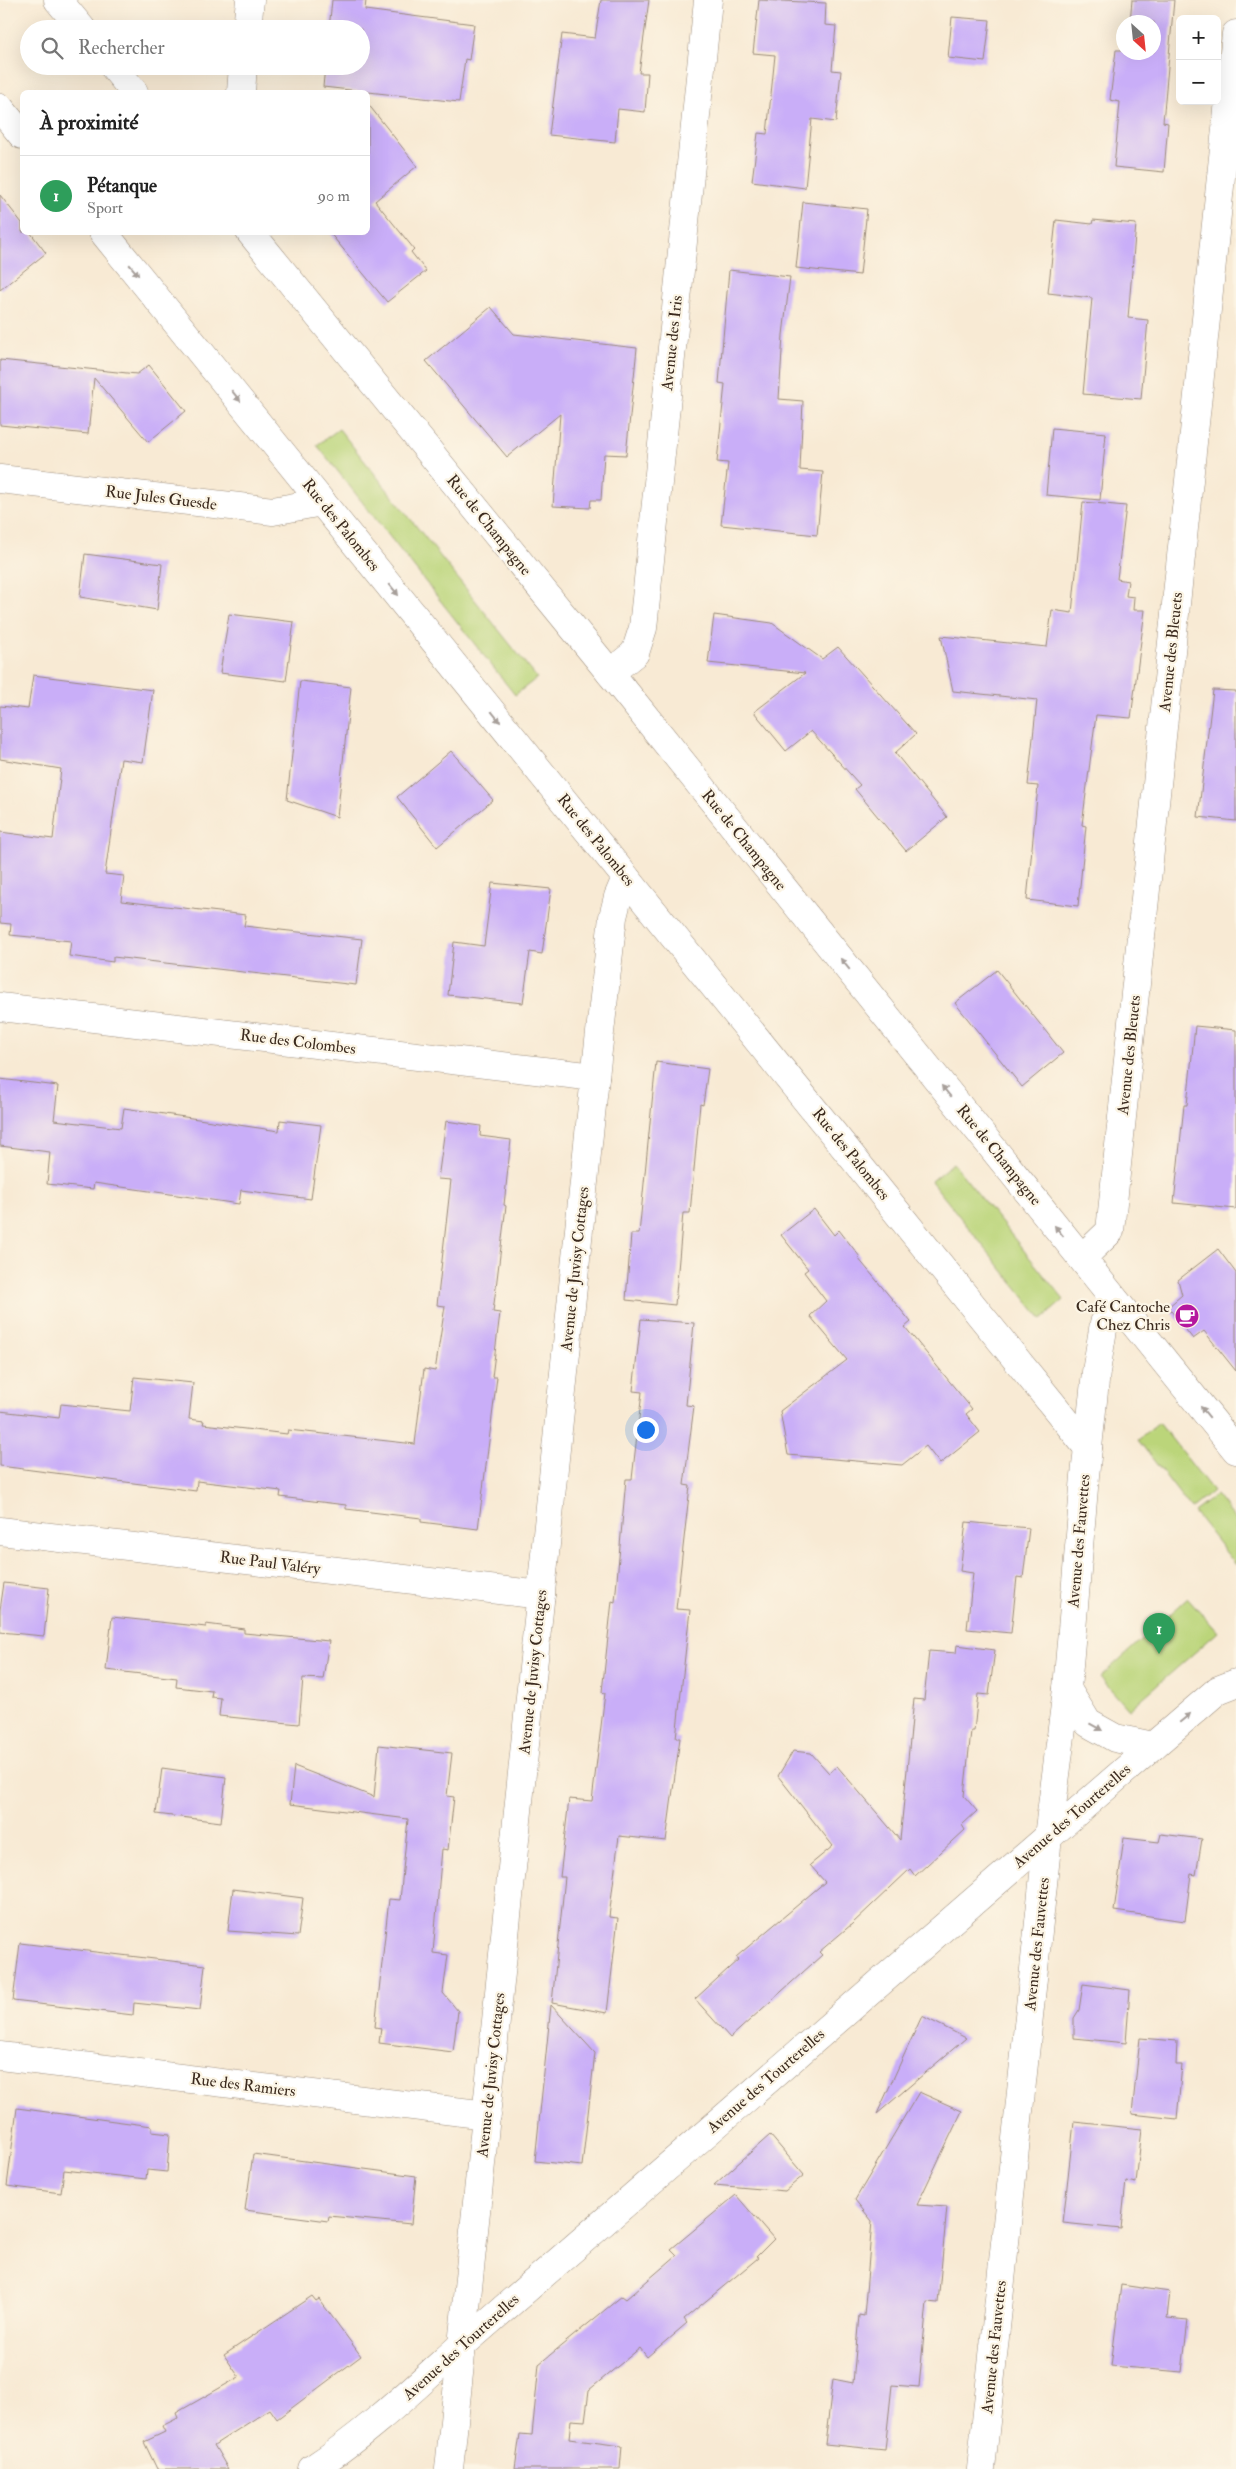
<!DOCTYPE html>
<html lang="fr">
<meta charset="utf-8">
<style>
body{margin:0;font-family:"IM FELL Double Pica",serif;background:#f2f2f2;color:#222}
.controls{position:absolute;right:15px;top:15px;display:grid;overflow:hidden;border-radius:8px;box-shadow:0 5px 20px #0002}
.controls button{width:45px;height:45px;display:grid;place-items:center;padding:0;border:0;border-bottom:1px solid #e0e0e0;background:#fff;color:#222;font:25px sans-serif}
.compass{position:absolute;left:1116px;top:15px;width:45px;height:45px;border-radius:50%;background:#fff;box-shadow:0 5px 20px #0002;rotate:153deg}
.you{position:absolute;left:645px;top:1429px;width:18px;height:18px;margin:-12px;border:4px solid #fff;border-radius:50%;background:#1a73e8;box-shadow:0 0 0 8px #1a73e833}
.badge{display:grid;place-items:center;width:32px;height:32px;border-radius:50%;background:#2563eb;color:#fff;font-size:16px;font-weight:700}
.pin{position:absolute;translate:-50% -41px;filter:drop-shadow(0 1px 2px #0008)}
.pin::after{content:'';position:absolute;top:26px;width:18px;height:15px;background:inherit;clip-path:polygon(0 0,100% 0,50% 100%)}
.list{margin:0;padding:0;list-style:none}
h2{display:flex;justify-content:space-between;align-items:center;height:65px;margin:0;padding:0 20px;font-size:21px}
h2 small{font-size:16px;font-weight:400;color:#767676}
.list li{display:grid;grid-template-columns:32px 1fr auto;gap:15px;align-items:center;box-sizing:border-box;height:80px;padding:0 20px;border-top:1px solid #e0e0e0}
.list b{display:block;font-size:19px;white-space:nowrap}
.list p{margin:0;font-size:16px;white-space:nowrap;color:#767676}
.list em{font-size:16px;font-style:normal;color:#767676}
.icon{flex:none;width:28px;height:28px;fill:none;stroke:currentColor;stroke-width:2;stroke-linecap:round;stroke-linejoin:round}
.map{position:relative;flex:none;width:1236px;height:2469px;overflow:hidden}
.search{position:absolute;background:#fff;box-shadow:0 5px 20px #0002;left:20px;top:20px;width:350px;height:55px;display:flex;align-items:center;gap:12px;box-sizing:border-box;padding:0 18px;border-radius:28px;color:#767676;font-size:19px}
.panel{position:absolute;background:#fff;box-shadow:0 5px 20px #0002;left:20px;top:90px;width:350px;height:145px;border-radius:8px}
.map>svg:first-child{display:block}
.green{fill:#bbd57a;stroke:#7b804c}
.building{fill:#c9aef8}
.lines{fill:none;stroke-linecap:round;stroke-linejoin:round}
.minor-casing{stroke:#9a8a79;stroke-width:29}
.minor{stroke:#fff;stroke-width:28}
.oneway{fill:#a79f9a}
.labels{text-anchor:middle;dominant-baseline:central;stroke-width:4.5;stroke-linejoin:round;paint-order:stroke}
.street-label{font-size:16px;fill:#3b2a1e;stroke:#fcf5e5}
.poi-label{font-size:16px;fill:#3b2a1e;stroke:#fcf5e5;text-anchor:end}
</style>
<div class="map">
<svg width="1236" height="2469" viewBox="0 0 1236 2469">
<rect width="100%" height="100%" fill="#fcf5e5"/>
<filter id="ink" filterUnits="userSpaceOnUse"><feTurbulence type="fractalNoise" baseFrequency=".02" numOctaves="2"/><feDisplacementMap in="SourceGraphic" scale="10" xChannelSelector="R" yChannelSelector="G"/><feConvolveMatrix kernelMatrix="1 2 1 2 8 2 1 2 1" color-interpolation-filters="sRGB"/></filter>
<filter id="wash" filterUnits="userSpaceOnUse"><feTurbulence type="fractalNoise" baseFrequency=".0096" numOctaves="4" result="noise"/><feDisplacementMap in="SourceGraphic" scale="20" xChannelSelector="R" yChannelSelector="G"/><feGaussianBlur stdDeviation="1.12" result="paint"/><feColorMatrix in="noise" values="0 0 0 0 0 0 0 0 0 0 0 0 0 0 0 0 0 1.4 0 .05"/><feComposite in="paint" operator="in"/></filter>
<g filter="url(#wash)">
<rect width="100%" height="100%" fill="#f8ead4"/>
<g class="green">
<polygon points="339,429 537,678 515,695 317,445"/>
<polygon points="953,1163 1064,1300 1042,1319 931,1181"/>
<polygon points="1159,1423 1213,1491 1191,1509 1138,1440"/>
<polygon points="1216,1495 1236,1520 1236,1565 1194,1512"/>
<polygon points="1188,1598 1218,1632 1129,1710 1100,1677"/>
</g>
<g id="blocks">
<g class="building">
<polygon points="332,0 366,0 365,10 474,24 469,60 465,59 459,102 323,87 325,66 361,66 361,29 329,29"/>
<polygon points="601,0 649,0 639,73 648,73 645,112 618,109 615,142 549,135 562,34 595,38"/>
<polygon points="759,0 826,3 825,25 836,26 832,70 841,71 836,122 812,119 805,188 752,181 758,133 767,134 775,55 753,53"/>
<polygon points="1132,0 1174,0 1163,122 1168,123 1164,172 1114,167 1120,102 1110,100 1116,50 1124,50 1124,52 1154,52 1154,22 1130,22"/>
<polygon points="952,17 990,20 985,62 948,58"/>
<polygon points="368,104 417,166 375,201 414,249 411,252 426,271 387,302 329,232 368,232"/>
<polygon points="0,195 22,223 22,232 30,232 46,253 0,290"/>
<polygon points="803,202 867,209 860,275 796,268"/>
<polygon points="1056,220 1092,224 1093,220 1136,224 1128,318 1148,320 1141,399 1083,394 1092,298 1048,293"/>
<polygon points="729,270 790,277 783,335 779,399 803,401 800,470 823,472 817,535 721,525 728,463 717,462 725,384 719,383"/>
<polygon points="491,307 514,334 637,348 626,455 604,454 601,500 591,500 590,508 553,506 560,414 507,457 426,361"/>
<polygon points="0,360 137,374 149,365 186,411 148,442 94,378 88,434 0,425"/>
<polygon points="1052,428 1106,433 1100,500 1046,495"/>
<polygon points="1083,502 1126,506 1117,579 1128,581 1126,596 1134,597 1133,610 1145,610 1131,718 1096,715 1082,825 1086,826 1078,906 1027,900 1038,786 1028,785 1037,700 953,691 941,636 1047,647 1052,610 1072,613"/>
<polygon points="85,554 162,564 157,610 80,597"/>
<polygon points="229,614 294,622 286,681 220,673"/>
<polygon points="714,615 772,623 822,659 838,647 916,734 895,753 947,817 906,851 855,789 860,785 811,731 786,751 754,712 805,673 708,663"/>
<polygon points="33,675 153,690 143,762 121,759 105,874 124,876 121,901 246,915 244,926 362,939 356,985 113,957 113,962 69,956 71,941 10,935 11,924 0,923 0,832 53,839 61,769 0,759 0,706 28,709"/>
<polygon points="300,681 351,687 337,817 287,800"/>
<polygon points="1213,690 1236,691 1236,821 1198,817"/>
<polygon points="451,751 493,800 437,847 397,797"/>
<polygon points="492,883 551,889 542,954 530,952 523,1003 448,995 454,942 484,946"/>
<polygon points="997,970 1063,1053 1022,1087 955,1003"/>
<polygon points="1195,1026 1236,1030 1236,1209 1174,1203 1184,1105 1187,1105"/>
<polygon points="656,1062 708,1069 703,1105 700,1104 690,1213 683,1213 675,1305 626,1300 631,1234 639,1234"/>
<polygon points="0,1079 58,1086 54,1120 121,1128 124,1108 279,1131 280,1120 321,1125 311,1199 241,1190 239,1204 94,1183 93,1189 47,1184 50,1152 0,1146"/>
<polygon points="446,1121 481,1126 480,1136 511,1140 504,1205 506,1206 493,1312 500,1313 492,1377 497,1377 478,1529 421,1522 421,1518 346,1509 346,1505 280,1497 281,1491 197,1481 196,1491 0,1466 0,1411 59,1418 61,1404 130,1411 134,1377 193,1383 189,1419 204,1421 203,1424 287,1434 288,1430 415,1444 424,1369 435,1371 445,1306 437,1305 451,1180 438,1179"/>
<polygon points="814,1209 834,1235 839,1230 860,1257 858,1258 911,1322 905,1327 972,1409 966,1414 980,1432 940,1464 926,1446 902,1465 788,1455 780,1411 847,1360 810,1316 826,1301 804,1272 808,1269 781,1235"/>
<polygon points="1218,1249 1236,1273 1236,1371 1204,1331 1193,1339 1168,1307 1182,1295 1178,1280"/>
<polygon points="641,1319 694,1323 686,1405 694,1406 684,1485 690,1486 676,1609 690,1610 676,1738 680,1738 666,1841 619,1836 609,1917 618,1918 607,2013 552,2003 565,1877 560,1877 569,1799 592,1801 605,1693 602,1692 612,1601 615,1602 626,1479 632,1479 642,1392 633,1391"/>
<polygon points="966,1522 1029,1528 1023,1578 1017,1577 1011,1633 967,1629 973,1573 960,1571"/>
<polygon points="4,1583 49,1588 44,1636 0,1632 0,1610"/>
<polygon points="112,1617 206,1627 206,1624 244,1629 244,1633 329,1641 323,1679 303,1678 299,1724 219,1716 221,1698 211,1697 212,1691 176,1687 177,1678 106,1670"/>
<polygon points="957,1645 995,1650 989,1695 978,1694 974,1731 971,1731 964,1796 977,1811 962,1825 965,1830 915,1876 910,1869 852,1924 819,1952 822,1955 730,2038 695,1999 739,1959 736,1957 825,1882 810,1865 833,1846 778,1776 793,1751 811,1753 829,1773 837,1766 900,1840 914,1699 924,1700 929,1651 956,1653"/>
<polygon points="379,1745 452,1753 447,1796 454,1797 448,1850 442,1849 433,1953 448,1955 443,1993 458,2011 453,2052 379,2043 381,2028 375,2027 389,1899 400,1900 408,1819 290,1804 294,1766 374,1797"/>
<polygon points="162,1768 226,1777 221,1822 156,1814"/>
<polygon points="1161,1834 1202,1839 1196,1875 1191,1874 1185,1921 1114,1911 1124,1838 1159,1842"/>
<polygon points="233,1889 303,1898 298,1936 228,1931"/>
<polygon points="20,1943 205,1965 200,2010 134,2003 133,2015 13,2001"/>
<polygon points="1083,1984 1130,1990 1126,2043 1074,2038 1074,2018 1079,2010"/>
<polygon points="551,2005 595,2053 582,2166 535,2161"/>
<polygon points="922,2016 966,2038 877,2114"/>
<polygon points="1140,2038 1177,2041 1176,2065 1182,2065 1177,2119 1132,2114"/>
<polygon points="919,2092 962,2111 917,2205 947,2207 938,2303 927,2302 919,2387 892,2385 885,2450 825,2444 833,2379 853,2383 859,2315 864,2316 872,2221 855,2200"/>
<polygon points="17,2108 152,2126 152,2132 170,2134 167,2172 147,2170 146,2179 64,2170 61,2193 7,2186"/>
<polygon points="1074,2122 1142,2129 1136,2183 1126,2181 1121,2229 1063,2223"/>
<polygon points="770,2135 804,2175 785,2191 714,2185"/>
<polygon points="253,2154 416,2176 411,2224 329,2216 328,2221 245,2210"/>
<polygon points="736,2195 774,2239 756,2257 758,2258 684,2319 687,2323 647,2357 640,2348 589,2390 585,2421 571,2420 569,2439 622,2446 620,2469 515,2469 520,2434 532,2435 539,2364 622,2296 626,2299 677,2255 671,2249"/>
<polygon points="1121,2285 1170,2292 1167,2318 1188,2320 1182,2372 1111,2366"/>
<polygon points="312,2296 316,2301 319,2299 361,2356 277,2419 270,2409 214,2445 228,2469 157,2469 144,2442 165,2432 162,2426 178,2418 176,2413 239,2377 224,2355"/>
</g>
</g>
</g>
<g filter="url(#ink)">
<use href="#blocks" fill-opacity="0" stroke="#9a8a79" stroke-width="1"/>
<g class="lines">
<defs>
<g id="minor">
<polyline points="58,0 82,29"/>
<polyline points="247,29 250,0"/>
<polyline points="113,66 134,92"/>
<polyline points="241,92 243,66"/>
<polyline points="0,108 22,135"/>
<polyline points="103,232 1088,1448"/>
<polyline points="250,232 610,673 1236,1450"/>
<polyline points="0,479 273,511 322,502"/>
<polyline points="610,673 635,653 643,628 708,0"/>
<polyline points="0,1007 595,1077"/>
<polyline points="1082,1258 1110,1231 1236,34"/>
<polyline points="0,1531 541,1595"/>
<polyline points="1067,1689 1088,1723 1115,1738 1153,1746"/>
<polyline points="0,2056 487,2115"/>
<path d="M312 2469C367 2433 414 2388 463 2344L1153 1746 1218 1690 1236 1683"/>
<polyline points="449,2469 595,1077 613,917 618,897 626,878"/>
<polyline points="981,2469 1048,1837 1067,1689 1085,1476 1096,1372 1104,1323 1116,1303"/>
</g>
</defs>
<use href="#minor" class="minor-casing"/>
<use href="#minor" class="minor"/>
</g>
<defs><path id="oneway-solid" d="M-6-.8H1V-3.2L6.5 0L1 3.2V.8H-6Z" transform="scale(1.25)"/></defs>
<g class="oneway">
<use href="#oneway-solid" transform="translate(134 270) rotate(50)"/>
<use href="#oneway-solid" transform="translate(236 396) rotate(51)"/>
<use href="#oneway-solid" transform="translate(394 590) rotate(51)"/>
<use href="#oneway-solid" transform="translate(496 717) rotate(51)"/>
<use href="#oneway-solid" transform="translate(845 964) rotate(-129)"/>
<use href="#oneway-solid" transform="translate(946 1091) rotate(-129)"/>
<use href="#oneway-solid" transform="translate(1059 1231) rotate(-129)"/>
<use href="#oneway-solid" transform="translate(1205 1412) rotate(-129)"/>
<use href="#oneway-solid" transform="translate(1185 1718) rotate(-40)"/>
<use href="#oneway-solid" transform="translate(1096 1727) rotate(29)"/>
</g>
</g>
<defs>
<symbol id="cafe-disc" viewBox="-11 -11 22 22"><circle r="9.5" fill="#b5179e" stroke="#fcf5e5"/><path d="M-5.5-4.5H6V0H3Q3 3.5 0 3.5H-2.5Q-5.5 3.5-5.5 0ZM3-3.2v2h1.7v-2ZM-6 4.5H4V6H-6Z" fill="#fff"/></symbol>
</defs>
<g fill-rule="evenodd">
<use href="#cafe-disc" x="1173" y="1302" width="28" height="28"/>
</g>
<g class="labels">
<g class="street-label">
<text transform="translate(672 343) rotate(-84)">Avenue des Iris</text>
<text transform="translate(161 498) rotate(7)">Rue Jules Guesde</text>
<text transform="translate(341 525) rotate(51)">Rue des Palombes</text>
<text transform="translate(489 525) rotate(51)">Rue de Champagne</text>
<text transform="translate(1171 652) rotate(-84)">Avenue des Bleuets</text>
<text transform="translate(596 840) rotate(51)">Rue des Palombes</text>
<text transform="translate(744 840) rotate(51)">Rue de Champagne</text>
<text transform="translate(298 1042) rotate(7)">Rue des Colombes</text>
<text transform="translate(1129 1055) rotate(-84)">Avenue des Bleuets</text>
<text transform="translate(851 1154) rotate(51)">Rue des Palombes</text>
<text transform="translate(999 1155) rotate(51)">Rue de Champagne</text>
<text transform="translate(575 1269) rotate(-84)">Avenue de Juvisy Cottages</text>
<text transform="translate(1079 1541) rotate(-85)">Avenue des Fauvettes</text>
<text transform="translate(270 1563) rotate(7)">Rue Paul Valéry</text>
<text transform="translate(533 1672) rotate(-84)">Avenue de Juvisy Cottages</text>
<text transform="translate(1072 1816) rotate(-41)">Avenue des Tourterelles</text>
<text transform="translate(1037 1944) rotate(-84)">Avenue des Fauvettes</text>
<text transform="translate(491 2075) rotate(-84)">Avenue de Juvisy Cottages</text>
<text transform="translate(766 2081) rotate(-41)">Avenue des Tourterelles</text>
<text transform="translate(243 2085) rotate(7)">Rue des Ramiers</text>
<text transform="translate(461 2347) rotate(-42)">Avenue des Tourterelles</text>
<text transform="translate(994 2347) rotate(-84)">Avenue des Fauvettes</text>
</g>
<g class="poi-label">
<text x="1170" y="1307">Café Cantoche<tspan x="1170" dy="18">Chez Chris</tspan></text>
</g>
</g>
</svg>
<div class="controls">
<button>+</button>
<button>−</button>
</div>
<svg class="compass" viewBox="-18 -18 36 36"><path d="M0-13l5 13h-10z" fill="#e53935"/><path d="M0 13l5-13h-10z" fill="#767676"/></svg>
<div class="you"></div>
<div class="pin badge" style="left:1159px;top:1654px;background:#2e9e5b">1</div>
<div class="search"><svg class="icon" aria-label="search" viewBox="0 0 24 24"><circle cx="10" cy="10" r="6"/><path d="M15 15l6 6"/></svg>Rechercher</div>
<section class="panel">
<h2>À proximité<small></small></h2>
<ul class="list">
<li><span class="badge" style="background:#2e9e5b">1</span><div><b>Pétanque</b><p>Sport</p></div><em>90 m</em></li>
</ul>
</section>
</div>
